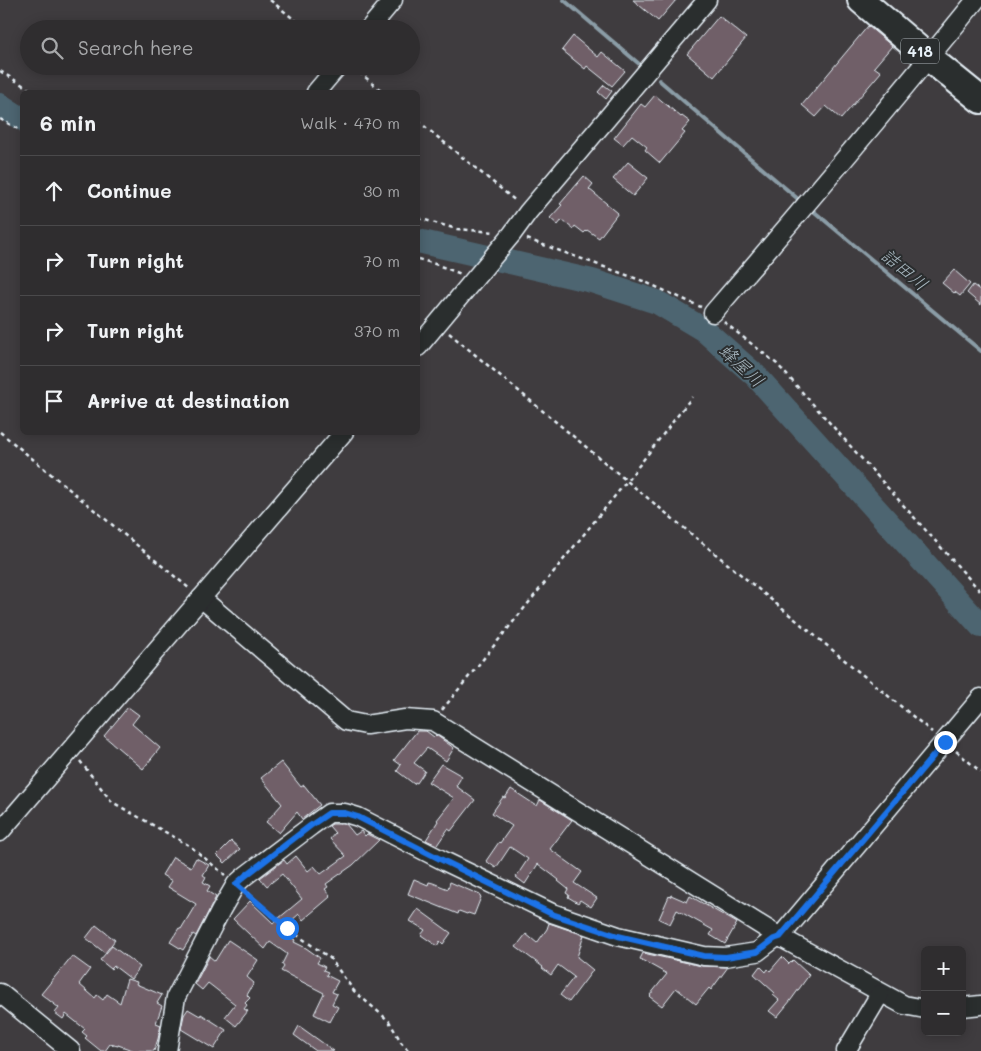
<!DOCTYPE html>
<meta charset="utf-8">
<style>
body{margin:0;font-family:Mali,"Klee One",sans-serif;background:#373537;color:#f1f3f6}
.controls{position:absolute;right:15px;bottom:15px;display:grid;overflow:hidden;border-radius:8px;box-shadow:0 2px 12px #0003}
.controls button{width:45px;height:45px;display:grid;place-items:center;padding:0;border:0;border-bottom:1px solid #4a494b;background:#2f2d2f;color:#f1f3f6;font:25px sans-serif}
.stop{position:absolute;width:15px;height:15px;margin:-11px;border:4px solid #1a73e8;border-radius:50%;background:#fff}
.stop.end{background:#1a73e8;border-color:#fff;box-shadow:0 1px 5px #0008}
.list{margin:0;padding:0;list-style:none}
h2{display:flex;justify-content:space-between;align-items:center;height:65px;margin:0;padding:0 20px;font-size:21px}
h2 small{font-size:16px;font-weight:400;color:#a7a8aa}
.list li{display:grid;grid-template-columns:32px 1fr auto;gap:15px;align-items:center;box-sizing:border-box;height:70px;padding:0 20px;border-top:1px solid #4a494b}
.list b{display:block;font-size:19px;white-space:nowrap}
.list em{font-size:16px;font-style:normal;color:#a7a8aa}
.icon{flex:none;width:28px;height:28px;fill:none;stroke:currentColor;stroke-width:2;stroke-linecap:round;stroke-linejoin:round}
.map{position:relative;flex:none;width:981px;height:1051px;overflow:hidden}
.search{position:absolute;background:#2f2d2f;box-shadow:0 2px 12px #0003;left:20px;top:20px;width:400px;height:55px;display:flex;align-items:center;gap:12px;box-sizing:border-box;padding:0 18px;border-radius:28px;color:#a7a8aa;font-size:19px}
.panel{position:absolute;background:#2f2d2f;box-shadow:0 2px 12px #0003;left:20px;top:90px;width:400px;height:345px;border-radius:8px}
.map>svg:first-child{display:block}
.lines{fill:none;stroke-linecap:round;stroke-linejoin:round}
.stream{stroke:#8b9da7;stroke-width:4}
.river{stroke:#4d6571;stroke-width:24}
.building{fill:#6f5e67;stroke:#e8f1f8}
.minor-casing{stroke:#e8f1f8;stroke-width:21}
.highway-casing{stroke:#e8f1f8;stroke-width:30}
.path{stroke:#e8f1f8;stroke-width:2.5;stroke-dasharray:4 4;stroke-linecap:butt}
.minor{stroke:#2a2d2e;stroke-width:18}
.highway{stroke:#2a2d2e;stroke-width:26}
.route{stroke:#1a73e8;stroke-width:6}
.labels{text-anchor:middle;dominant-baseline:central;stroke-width:4;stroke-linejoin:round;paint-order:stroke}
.shield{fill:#2a2d2e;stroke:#afb6bb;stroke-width:1}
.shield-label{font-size:15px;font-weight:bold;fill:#e8f1f8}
.water-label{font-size:18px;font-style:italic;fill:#aab9c2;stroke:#2a2d2e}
</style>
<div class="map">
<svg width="981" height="1051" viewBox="0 0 981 1051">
<rect width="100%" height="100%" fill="#3f3c3f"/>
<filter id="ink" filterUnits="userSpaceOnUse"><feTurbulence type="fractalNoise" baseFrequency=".02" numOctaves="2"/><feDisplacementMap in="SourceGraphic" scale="10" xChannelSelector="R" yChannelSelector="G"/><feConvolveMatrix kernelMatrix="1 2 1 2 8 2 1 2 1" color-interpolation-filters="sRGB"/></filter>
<g filter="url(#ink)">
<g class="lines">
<g class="stream">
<polyline points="564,0 638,63"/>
<polyline points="659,80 798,199"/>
<polyline points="811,209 981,351"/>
</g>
<g class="river">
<polyline points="0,105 22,119"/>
<polyline points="418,241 592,281 657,302 704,330 756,376 981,626"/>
</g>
</g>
<g class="building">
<polygon points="633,0 676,0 658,21"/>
<polygon points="719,16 746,38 714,77 687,54"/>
<polygon points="868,26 892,46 874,67 881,72 841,119 826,106 816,117 802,105"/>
<polygon points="573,36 598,57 602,52 625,71 612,86 587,66 585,69 562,50"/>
<polygon points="604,85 612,91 606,99 598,92"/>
<polygon points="655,95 681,117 682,116 690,122 682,131 685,133 660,163 645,150 647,147 632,135 623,145 614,138 641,104 645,107"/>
<polygon points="628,162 648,178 633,196 613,179"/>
<polygon points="584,176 593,184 589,189 618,213 599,238 587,230 584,233 575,226 573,229 562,220 558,225 550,218 562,205 560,204"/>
<polygon points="954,270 970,284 960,296 955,292 954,293 942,283"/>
<polygon points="973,285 981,291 981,305 967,293"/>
<polygon points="128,707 139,715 132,724 160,748 143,769 104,736"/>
<polygon points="417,731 426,731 434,737 436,735 454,748 446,761 427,748 414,763 425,771 417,783 415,782 414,784 397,771 401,765 394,760"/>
<polygon points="281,762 301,787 304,785 320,805 302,819 297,812 279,833 266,822 282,804 261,778"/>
<polygon points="441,764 462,776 456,786 475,800 451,831 448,829 437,845 426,840 438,821 437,820 454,798 428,782"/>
<polygon points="511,789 537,806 540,800 572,820 550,849 582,872 574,883 597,898 591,907 580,900 578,903 568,897 569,895 566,893 568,889 558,881 559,880 538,864 525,884 516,877 528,859 510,847 496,868 486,861 499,842 500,843 512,826 492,813 503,797 505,798"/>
<polygon points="332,824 346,824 355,835 361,831 365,836 367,834 379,840 353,865 326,884 328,887 325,889 330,895 329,896 330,897 303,920 299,914 281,930 295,940 294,942 306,948 320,958 317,963 325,967 323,970 328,972 326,975 338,981 332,992 337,994 332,1004 338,1007 330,1022 314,1014 324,993 281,971 284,967 282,964 287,954 270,942 265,949 233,919 250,901 273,923 302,899 282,874 267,886 260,878 284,860 287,864 296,856 308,871 314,866 321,874 346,856 330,839 335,833 329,826"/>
<polygon points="231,841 240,849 225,863 217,855"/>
<polygon points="173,857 191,867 196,858 209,865 203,875 206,877 203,882 210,886 207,891 216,897 196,936 193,934 183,950 170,942 179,928 181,929 196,904 168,887 172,881 162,875"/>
<polygon points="414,879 428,885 429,882 433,883 448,889 450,882 480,895 480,896 481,897 474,915 468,913 467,914 459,911 458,914 408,894"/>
<polygon points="671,895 687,902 690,896 737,923 725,944 710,935 713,930 677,910 670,924 659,919 669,896 670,897"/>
<polygon points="418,909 451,933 443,944 440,941 437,946 421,935 425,930 410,921"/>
<polygon points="549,923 584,935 577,957 593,970 569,1002 560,995 574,977 558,965 551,975 542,968 543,967 516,947 526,934 537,943 547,929"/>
<polygon points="96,925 115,940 105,953 86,938"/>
<polygon points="228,940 258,960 247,977 254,983 247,995 250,998 245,1003 247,1005 244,1009 248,1011 236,1026 225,1017 235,1004 208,983 202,990 195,984 209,957 209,956 215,961"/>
<polygon points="112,946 140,967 131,979 114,966 111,969 100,960"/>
<polygon points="643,953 702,966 728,967 711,990 709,988 696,1004 676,988 662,1006 650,997 651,996 650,995 667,974 640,959"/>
<polygon points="72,956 90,969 79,984 95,998 97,995 103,1000 107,994 120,1003 127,979 137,982 136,984 162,995 157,1003 162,1006 156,1023 161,1025 158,1039 154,1051 135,1051 118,1045 118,1046 110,1044 105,1051 101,1051 85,1038 87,1036 82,1032 85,1029 66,1014 63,1019 55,1013 59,1008 41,994"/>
<polygon points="782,957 789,964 793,960 809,975 791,1000 777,1017 769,1011 779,1000 773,995 775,993 754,974 760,966 766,972 768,969 770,971"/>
<polygon points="188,1009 200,1016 201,1014 226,1030 214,1049 181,1029 184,1015"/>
<polygon points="299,1026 334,1051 316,1051 294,1035"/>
</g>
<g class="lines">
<defs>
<g id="minor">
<polyline points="369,29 393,0"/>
<polyline points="316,92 338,66"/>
<path d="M713 313C802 210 890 106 976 0"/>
<polyline points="418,347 512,234 528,212 707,0"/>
<polyline points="201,598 346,721 366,725 405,719 433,721 780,937 904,1005 925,1009"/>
<polyline points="0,832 344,432"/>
<polyline points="0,993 71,1051"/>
<polyline points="962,1007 981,1005"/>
<polyline points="167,1051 176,997 221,910 236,884 245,876 311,826 329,813 345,813 358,817 446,862 552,913 618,936 704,956 725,957 757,952 774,939 780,937 981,698"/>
<polyline points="846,1051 880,994"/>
</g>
<polyline id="highway" points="861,0 929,58 981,100"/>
</defs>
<use href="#minor" class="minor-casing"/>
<use href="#highway" class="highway-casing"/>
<g class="path">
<polyline points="270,0 306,29"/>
<polyline points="353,67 383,92"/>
<polyline points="0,71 34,92"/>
<polyline points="0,119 22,131"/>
<polyline points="418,121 517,202"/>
<polyline points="418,218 457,229 495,232"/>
<polyline points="527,239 643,281 701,307"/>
<polyline points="418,259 435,264 461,274"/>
<polyline points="724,322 777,364 981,592"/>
<polyline points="449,333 627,481 932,732"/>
<polyline points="0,432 190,589"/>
<polyline points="442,710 627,481 692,397"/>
<polyline points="956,751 981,772"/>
<polyline points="80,761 112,802 190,846 225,875"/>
<polyline points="247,893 287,928 330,958 354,991 389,1021 401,1042 409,1051"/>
</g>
<use href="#minor" class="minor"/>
<use href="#highway" class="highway"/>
</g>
</g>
<g class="lines" filter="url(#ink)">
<polyline class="route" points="287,928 236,884 245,876 310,826 329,813 345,813 358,817 446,862 552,914 618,936 704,956 726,957 757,952 774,939 780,937 945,742"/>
</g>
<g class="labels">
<rect class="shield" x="901" y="38.5" width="38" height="25" rx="4"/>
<g class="shield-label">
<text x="920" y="51">418</text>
</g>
<g class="water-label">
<text transform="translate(905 269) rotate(40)">詰田川</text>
<text transform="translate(742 365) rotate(43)">蜂屋川</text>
</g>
</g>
</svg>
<div class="controls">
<button>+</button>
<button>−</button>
</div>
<div class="stop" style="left:287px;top:928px"></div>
<div class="stop end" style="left:945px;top:742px"></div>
<div class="search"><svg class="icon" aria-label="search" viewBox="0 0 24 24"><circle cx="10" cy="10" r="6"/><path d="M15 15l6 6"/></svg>Search here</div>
<section class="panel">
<h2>6 min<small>Walk · 470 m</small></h2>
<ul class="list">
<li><svg class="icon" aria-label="ahead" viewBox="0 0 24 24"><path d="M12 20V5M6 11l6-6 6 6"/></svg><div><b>Continue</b></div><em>30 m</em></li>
<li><svg class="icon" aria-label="right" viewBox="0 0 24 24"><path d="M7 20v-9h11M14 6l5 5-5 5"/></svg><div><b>Turn right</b></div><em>70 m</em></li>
<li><svg class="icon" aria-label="right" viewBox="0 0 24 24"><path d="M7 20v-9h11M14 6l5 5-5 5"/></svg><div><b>Turn right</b></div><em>370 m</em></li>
<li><svg class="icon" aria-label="arrive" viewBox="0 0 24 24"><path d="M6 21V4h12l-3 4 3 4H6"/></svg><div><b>Arrive at destination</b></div></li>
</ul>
</section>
</div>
